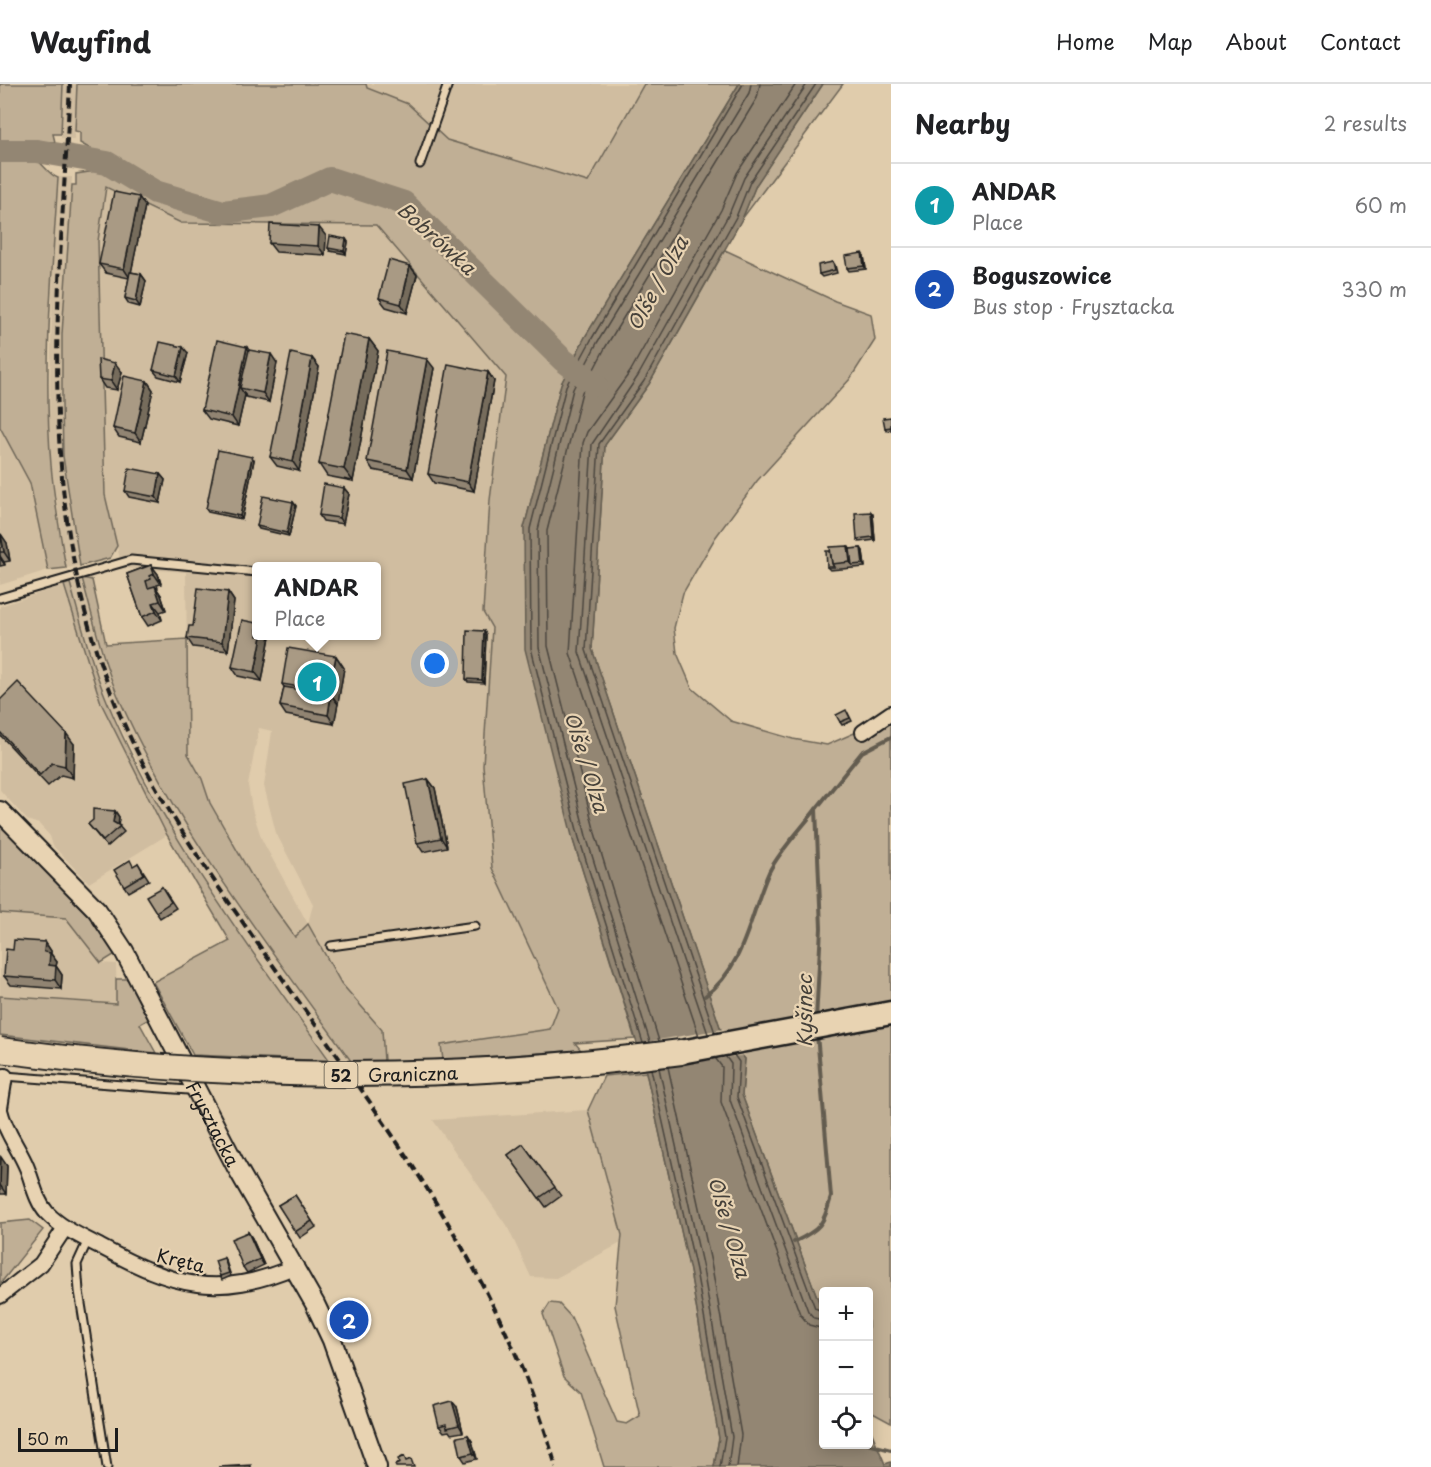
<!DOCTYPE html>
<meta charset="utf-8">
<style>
body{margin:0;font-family:"Playpen Sans",sans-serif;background:#f2f2f2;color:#202124}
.controls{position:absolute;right:18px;bottom:18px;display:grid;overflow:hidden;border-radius:6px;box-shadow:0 3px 15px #0003}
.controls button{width:54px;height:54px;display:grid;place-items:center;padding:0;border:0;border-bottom:2px solid #e0e0e0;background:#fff;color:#202124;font:30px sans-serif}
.scale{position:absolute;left:18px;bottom:15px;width:100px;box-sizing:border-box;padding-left:6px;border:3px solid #1c1c1c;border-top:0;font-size:16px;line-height:21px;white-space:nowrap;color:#1c1c1c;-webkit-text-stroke:4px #e8d3b2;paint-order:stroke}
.you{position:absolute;left:435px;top:580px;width:21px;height:21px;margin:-15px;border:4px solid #fff;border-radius:50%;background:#1a73e8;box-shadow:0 0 0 9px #1a73e833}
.badge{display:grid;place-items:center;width:39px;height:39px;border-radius:50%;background:#1c1c1c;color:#fff;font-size:20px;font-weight:700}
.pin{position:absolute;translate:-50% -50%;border:3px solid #fff;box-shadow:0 2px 6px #0006}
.popup{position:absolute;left:252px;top:478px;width:129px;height:78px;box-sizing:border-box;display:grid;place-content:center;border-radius:6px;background:#fff;filter:drop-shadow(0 2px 4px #0005);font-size:20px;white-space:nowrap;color:#757577}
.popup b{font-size:22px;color:#202124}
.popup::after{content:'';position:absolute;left:50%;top:100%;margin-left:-12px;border:12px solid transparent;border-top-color:#fff}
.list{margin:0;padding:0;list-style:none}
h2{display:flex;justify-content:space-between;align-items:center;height:78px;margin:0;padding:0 24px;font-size:26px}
h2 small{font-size:20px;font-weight:400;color:#757577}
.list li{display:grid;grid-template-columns:39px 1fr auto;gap:18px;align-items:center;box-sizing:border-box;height:84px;padding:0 24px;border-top:2px solid #e0e0e0}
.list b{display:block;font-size:22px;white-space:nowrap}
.list p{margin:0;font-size:20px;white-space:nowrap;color:#757577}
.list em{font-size:20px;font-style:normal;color:#757577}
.icon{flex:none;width:33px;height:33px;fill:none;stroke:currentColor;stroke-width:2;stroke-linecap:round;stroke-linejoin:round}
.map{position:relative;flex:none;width:891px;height:1383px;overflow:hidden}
header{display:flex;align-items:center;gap:36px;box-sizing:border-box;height:84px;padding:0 30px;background:#fff;border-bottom:2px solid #e0e0e0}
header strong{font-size:28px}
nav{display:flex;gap:33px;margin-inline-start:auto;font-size:21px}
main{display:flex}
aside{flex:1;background:#fff}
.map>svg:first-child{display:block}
.built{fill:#d0bda0;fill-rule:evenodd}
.green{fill:#c0af95;stroke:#6e6658;stroke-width:1.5}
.water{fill:#938673;stroke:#635c50;stroke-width:1.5}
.pier{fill:#e0ccac}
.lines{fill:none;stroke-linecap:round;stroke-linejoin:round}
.shore{stroke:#4c463f;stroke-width:1.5}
.stream{stroke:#635c50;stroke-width:4}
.river{stroke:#938673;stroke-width:24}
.service-casing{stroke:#1c1c1c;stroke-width:11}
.minor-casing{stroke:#1c1c1c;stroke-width:18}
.tertiary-casing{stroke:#1c1c1c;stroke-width:22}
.primary-casing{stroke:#1c1c1c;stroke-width:27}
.service{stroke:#e8d3b2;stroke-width:7}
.minor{stroke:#e8d3b2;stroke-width:14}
.tertiary{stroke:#e8d3b2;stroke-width:18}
.primary{stroke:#e8d3b2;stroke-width:22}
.rail{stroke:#1c1c1c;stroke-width:4;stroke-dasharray:9 4.5;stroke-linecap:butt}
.trunk-bridge-casing{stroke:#1c1c1c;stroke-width:28;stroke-linecap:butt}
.trunk-bridge{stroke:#e8d3b2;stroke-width:24}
.wall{fill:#918472;stroke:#1c1c1c;stroke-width:1.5}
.shaded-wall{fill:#766c5c;stroke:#1c1c1c;stroke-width:1.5}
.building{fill:#a99a84;stroke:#1c1c1c;stroke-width:1.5}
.labels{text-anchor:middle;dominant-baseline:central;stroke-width:4.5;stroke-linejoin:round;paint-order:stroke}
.shield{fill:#e8d3b2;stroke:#595349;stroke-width:1.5}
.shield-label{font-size:16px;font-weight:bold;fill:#1c1c1c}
.street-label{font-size:18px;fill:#1c1c1c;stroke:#e8d3b2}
.water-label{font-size:20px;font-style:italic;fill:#46413a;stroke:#e8d3b2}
</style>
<header>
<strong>Wayfind</strong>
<nav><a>Home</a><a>Map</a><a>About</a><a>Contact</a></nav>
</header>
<main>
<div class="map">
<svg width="891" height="1383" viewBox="0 0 891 1383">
<rect width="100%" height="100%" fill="#e0ccac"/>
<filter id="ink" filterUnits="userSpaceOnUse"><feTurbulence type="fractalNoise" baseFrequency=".0167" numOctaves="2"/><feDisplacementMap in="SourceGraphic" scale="12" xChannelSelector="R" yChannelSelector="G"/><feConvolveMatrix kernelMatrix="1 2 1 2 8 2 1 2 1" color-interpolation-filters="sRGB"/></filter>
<g filter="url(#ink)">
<g class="built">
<polygon points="63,0 77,0 74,55 61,54"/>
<polygon points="107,0 644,0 588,98 447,56 408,20"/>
<polygon points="58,93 72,93 62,250 62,319 63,372 80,482 66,484 51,380 49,330 53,182"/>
<path d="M105 102 181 139 376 141 506 293 490 416 483 528 492 544 483 681 492 784 558 924 550 945 441 962 443 976 384 977 382 946 341 899 308 841 295 854 254 796 210 719 202 695 188 670 186 488 122 484 105 411 98 157ZM257 482H377V552H257ZM259 644 272 647 264 702 276 749 313 820 308 840 262 756 252 725 248 701Z"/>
<polygon points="0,343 30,399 48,486 0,501"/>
<polygon points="82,494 118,611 181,733 249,835 351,977 329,977 235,844 169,741 107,616 87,559 70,499"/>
<polygon points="64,501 101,619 167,751 89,799 53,762 50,752 39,740 27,736 0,706 0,522"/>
<polygon points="0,829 66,833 101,879 116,880 117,920 0,912"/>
<polygon points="588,1026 622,1151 621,1159 556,1194 531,1193 508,1144 433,1036"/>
</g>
<g class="green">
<polygon points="0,0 63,0 61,50 53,50 55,58 0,57"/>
<polygon points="77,0 366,0 367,4 408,20 447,56 588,98 644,0 739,0 585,253 561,300 524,444 573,756 635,955 575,959 581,966 443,976 441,961 550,945 558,924 492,784 483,681 492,544 483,528 490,416 506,293 376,141 181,139 106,103 98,157 105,411 117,462 110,474 80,482 63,372 62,319 62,250 72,101 76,101 76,90 95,87 96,68 80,59 80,48 75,47"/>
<polygon points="823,0 843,0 742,135 756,101"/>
<path d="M30 72C42 76 47 90 58 94 52 189 43 286 51 381 54 415 60 450 66 484L48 486 30 399 0 343V73Z"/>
<polygon points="725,166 835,217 871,230 875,256 850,295 757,397 715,454 683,509 674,544 677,569 692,604 731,637 793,655 827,661 891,633 891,1339 869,1327 868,1208 824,1208 823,1229 742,1011 745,975 721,946 592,565 605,361 649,300"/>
<path d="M82 494 92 496 106 560 187 555 188 670 202 695 210 719 254 796 295 853 308 840 341 899 382 946 384 977H351C267 860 176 745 118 612 102 575 93 534 82 494Z"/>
<path d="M70 499C81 539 91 579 107 617 161 747 248 862 330 977L193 971 153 898 230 857 167 751 101 619 64 501Z"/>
<polygon points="0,734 97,838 117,869 101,879 66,834 0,829"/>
<polygon points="116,895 128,895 149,935 140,940 156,969 0,951 0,912 116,920"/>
<polygon points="646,988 690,1187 719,1354 714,1383 604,1383 581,1308 564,1292 543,1230 550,1219 559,1220 571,1233 617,1338 627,1340 640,1332 615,1222 622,1151 588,1026 604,992"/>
<polygon points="30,1136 43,1146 0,1200 0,1139"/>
</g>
<polygon class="water" points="739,0 823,0 756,101 742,135 649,300 605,361 592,565 721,946 745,975 742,1011 823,1229 824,1360 868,1360 869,1342 885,1380 891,1378 891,1383 714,1383 719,1354 690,1187 646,988 573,756 525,565 524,444 561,300 585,253"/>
<polygon class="pier" points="724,945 745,971 642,986 634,960"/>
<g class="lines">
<g class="shore">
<polyline points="715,949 586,566 599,360 644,297 736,133 750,98 816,0"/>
<polyline points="708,950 579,568 592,360 638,292 729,130 744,94 807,0"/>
<polyline points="699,952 570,569 583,359 587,348 630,288 721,126 737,89 796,0"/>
<polyline points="659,957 595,749 548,562 547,447 582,308 605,264 757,14 760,0"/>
<polyline points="650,958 586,752 539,563 538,446 573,305 597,259 749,9 751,0"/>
<polyline points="643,959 579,754 531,564 530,445 566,302 591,256 743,0"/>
<polyline points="734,971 739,978 737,1013 815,1224 824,1228"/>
<polyline points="726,973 731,980 730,1016 808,1227 814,1234 824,1236"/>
<polyline points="716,975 722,983 721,1018 800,1230 809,1241 824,1245"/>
<polyline points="668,983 712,1183 741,1351 737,1383"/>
<polyline points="659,984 703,1185 732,1353 728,1383"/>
<polyline points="651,985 696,1186 725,1353 720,1383"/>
</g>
<g class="stream">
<path d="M705 912C745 883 750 830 769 788 780 766 801 745 816 725"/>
<polyline points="816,936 821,844 816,725 862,668 891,653"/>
<path d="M794 1158C821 1145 823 1141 831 1113L817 950"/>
<polyline points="868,1360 891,1366"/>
</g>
<polyline class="river" points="0,67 37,67 107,79 155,108 223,128 271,122 330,95 404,119 563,276 596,301"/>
<defs>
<g id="service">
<polyline points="420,80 448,0"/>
<polyline points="0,514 131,476 257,488"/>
<polyline points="331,862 475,842"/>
<polyline points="0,988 5,992 188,1006 193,1004"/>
<polyline points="88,1156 77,1180 79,1207 107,1383"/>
</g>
<g id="minor">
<polyline points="863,648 891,629"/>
<polyline points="0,1024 5,992"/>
<path d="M0 1026C5 1048 19 1064 27 1084 33 1099 36 1117 47 1129 62 1145 83 1153 101 1163 174 1202 216 1216 296 1182"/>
<polyline points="0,1212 41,1180 65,1144"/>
</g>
<g id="tertiary">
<path id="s1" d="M0 727 97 826 124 867 236 1082 315 1220 332 1256 377 1383"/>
</g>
<polyline id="primary" points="681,968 891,929"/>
</defs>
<use href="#service" class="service-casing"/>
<use href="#minor" class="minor-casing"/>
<use href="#tertiary" class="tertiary-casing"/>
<use href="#primary" class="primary-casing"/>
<use href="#service" class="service"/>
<use href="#minor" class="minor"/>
<use href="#tertiary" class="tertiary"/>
<use href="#primary" class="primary"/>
<path class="rail" d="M70 0C60 204 34 397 106 595 142 696 204 783 265 870 380 1033 501 1187 556 1383"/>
<defs>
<g id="trunk-bridge">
<path id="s2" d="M0 966C227 997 454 998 681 968"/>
</g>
</defs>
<use href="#trunk-bridge" class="trunk-bridge-casing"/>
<use href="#trunk-bridge" class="trunk-bridge"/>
</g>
<g class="wall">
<polygon points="145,122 131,188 141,190 146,197 140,223 129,220 125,214 129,194 106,189 99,180"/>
<polygon points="326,152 325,171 276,168 269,159"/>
<polygon points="346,155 348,158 346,170 330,167 328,164"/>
<polygon points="864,172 866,185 849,187 847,184"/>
<polygon points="833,178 835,181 837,189 822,193 819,190"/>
<polygon points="410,182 417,191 407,229 386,223 379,214"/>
<polygon points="369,255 378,267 353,397 327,392 319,380"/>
<polygon points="248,266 277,279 269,318 246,313 245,311 238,342 209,335 202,326"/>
<polygon points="188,269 180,298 158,292 153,286"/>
<polygon points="312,274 319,283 299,387 277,382 270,373"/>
<polygon points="434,284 413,394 373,386 367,377"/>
<polygon points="122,288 117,306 105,304 99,295"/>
<polygon points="488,288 494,297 474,407 434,399 428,390"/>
<polygon points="147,297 153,306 141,358 119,353 113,344"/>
<polygon points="891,333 891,346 887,347 885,344"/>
<polygon points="254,376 242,435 208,428 206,425"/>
<polygon points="160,390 165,396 160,419 129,413 125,407"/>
<polygon points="344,404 349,410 343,440 323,437 319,431"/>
<polygon points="293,418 296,422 289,452 259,445 257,442"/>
<polygon points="873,431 875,456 859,458 857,455"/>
<polygon points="0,450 7,459 10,477 4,478 5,481 0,482"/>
<polygon points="848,462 850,465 861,464 863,467 865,483 830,486 827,483"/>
<polygon points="151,481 158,490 161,500 157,501 158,504 156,504 161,511 166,526 160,528 162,536 148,542 142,533 127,490"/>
<polygon points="228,508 234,517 228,567 193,563 187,554 193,542"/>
<polygon points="486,550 484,599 468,598 466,595"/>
<polygon points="257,552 270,552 262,597 238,592 232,583"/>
<polygon points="336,572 344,584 334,640 286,631 280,622 284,603 282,600"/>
<polygon points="0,616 74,660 73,694 61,691 48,702 0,651"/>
<polygon points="848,629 852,637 842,641 840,638"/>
<polygon points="428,695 435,704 447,763 423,768 417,759"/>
<polygon points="115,727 119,733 118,741 124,748 107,763 88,740"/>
<polygon points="138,779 149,796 128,808 124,802"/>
<polygon points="162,803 176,824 160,834 156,828"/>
<polygon points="45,858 51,867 51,870 57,878 56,882 62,891 61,905 11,901 4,892 13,866"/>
<polygon points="523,1060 561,1112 546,1123 508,1071"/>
<polygon points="0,1073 7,1082 6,1110 0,1110"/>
<polygon points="295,1111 316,1143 300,1154 278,1121"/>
<polygon points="248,1148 252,1154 264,1181 247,1189 243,1183"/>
<polygon points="224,1174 226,1177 231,1192 222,1196 220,1192"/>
<polygon points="457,1323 463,1348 451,1350 449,1347 444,1348 439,1342"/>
<polygon points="468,1351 472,1357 477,1375 465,1378 461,1372"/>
</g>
<g class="shaded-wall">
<polygon points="139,113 145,122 130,194 124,185"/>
<polygon points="319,143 326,152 325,171 318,162"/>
<polygon points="346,155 348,158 346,170 344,167"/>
<polygon points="862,169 864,172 866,185 864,182"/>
<polygon points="410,182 417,191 407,229 401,220"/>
<polygon points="141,190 146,197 140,223 136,217"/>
<polygon points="369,255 378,267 353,397 344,385"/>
<polygon points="183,263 188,269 180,298 176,292"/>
<polygon points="247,263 253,273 240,304 245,311 238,342 232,333"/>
<polygon points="271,270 277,279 269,318 263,309"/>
<polygon points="312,274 319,283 299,387 293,378"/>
<polygon points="427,275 434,284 413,394 407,385"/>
<polygon points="115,279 122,288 117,306 111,297"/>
<polygon points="488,288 494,297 474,407 468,398"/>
<polygon points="147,297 153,306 141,358 135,349"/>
<polygon points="252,373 254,376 242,435 240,432"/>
<polygon points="160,390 165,396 160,419 156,413"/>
<polygon points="344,404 349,410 343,440 339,434"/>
<polygon points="293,418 296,422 289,452 287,449"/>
<polygon points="871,428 873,431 875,456 873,453"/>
<polygon points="1,450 7,459 10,477 4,468"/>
<polygon points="848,462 852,468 852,481 850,478"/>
<polygon points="861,464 863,467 865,483 863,480"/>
<polygon points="0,472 4,478 5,481 0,474"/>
<polygon points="151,481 158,490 161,500 154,490"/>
<polygon points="155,502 161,511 166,526 160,517"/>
<polygon points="228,508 234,517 228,567 222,558"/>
<polygon points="153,519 160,528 162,536 156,527"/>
<polygon points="484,547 486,550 484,599 482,596"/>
<polygon points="262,552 270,552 262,597 255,588"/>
<polygon points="336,572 344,584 338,620 329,608"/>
<polygon points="331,611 338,620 334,640 328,631"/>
<polygon points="66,649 74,660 73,694 65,682"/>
<polygon points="428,695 435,704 447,763 441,754"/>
<polygon points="115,727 119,733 118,744 113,738"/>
<polygon points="45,858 51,867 51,870 57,878 56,882 62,891 61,905 55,896 44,868"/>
<polygon points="1,1073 7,1082 6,1110 0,1101"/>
<polygon points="248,1148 252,1154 264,1181 260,1175"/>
<polygon points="452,1317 457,1323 463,1348 459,1341"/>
<polygon points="468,1351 472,1357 477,1375 473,1369"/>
</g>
<g class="building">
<polygon points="114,108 139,113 124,185 99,180"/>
<polygon points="270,140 319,143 318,162 269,159"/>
<polygon points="330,152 346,155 344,167 328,164"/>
<polygon points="862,169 864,182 847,184 845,172"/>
<polygon points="389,176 410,182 401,220 379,214"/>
<polygon points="833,178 835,186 819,190 818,181"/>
<polygon points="130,188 141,190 136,217 125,214"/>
<polygon points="344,250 369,255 344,385 319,380"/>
<polygon points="217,256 247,263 232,333 202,326"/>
<polygon points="160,258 183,263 176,292 153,286"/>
<polygon points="249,266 271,270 263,309 240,304"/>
<polygon points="387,267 427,275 407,385 367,377"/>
<polygon points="291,269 312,274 293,378 270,373"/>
<polygon points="98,275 115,279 111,297 99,295"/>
<polygon points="448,280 488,288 468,398 428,390"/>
<polygon points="124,292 147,297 135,349 113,344"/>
<polygon points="891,333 891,343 885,344 883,334"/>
<polygon points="218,366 252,373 240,432 206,425"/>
<polygon points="129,384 160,390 156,413 125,407"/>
<polygon points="324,400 344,404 339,434 319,431"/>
<polygon points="263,412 293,418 287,449 257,442"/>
<polygon points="871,428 873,453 857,455 855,429"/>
<polygon points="0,450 4,468 0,468"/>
<polygon points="848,462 850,478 832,480 830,463"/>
<polygon points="861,464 863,480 852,481 850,465"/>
<polygon points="826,467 830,467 832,480 834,483 827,483"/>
<polygon points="151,481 154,490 150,492 151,495 146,497 148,504 155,502 160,517 153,519 156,527 142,533 127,490"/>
<polygon points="198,504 228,508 222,558 187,554 189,542 193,542"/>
<polygon points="242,536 257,539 257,552 262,552 255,588 232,583"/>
<polygon points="467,546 484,547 482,596 466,595"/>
<polygon points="288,564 336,572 329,608 282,600"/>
<polygon points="18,598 66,649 65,682 52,679 40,691 0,648 0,616"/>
<polygon points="284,603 331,611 328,631 280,622"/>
<polygon points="846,626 850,634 840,638 836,631"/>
<polygon points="428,695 441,754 417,759 405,700"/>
<polygon points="93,725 115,727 113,738 120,742 103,757 88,740 93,736"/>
<polygon points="130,776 133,782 138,779 144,790 124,802 114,786"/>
<polygon points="162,803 171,818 156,828 146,812"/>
<polygon points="14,856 45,858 44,868 50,869 49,881 56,882 55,896 4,892 6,865 13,866"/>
<polygon points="523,1060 555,1103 539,1114 508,1071"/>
<polygon points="295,1111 312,1137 295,1148 278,1121"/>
<polygon points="248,1148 260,1175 243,1183 231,1155"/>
<polygon points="224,1174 229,1189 220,1192 215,1177"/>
<polygon points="452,1317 459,1341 447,1344 446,1340 439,1342 434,1322"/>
<polygon points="468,1351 473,1369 461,1372 457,1353"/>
<polygon points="404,1372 406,1377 411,1375 414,1383 396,1383 395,1381 400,1379 398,1375"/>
<polygon points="251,1381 251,1383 219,1383"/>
</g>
</g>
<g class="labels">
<rect class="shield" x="324.5" y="978" width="33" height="26" rx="4.5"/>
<g class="shield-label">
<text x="341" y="991">52</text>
</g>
<g class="street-label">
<text stroke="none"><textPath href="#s2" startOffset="414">Graniczna</textPath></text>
<text stroke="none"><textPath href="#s1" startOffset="382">Frysztacka</textPath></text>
<text transform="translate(181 1176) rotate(14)">Kręta</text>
</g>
<g class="water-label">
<text transform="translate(437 154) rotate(42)">Bobrówka</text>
<text transform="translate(657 199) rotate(-61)">Olše / Olza</text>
<text transform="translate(587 678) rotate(73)">Olše / Olza</text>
<text transform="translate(804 927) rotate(-90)">Kyšinec</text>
<text transform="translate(730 1143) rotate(74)">Olše / Olza</text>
</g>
</g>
</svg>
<div class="controls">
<button>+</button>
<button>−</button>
<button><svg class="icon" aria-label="locate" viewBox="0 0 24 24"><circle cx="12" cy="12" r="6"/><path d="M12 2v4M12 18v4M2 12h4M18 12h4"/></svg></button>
</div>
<div class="scale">50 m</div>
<div class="you"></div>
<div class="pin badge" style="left:317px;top:598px;background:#0f9aa8">1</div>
<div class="popup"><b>ANDAR</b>Place</div>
<div class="pin badge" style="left:349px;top:1236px;background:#1a4fb4">2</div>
</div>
<aside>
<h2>Nearby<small>2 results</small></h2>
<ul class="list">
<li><span class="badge" style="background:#0f9aa8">1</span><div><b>ANDAR</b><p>Place</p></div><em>60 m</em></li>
<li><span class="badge" style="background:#1a4fb4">2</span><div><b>Boguszowice</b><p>Bus stop · Frysztacka</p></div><em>330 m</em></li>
</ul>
</aside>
</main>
